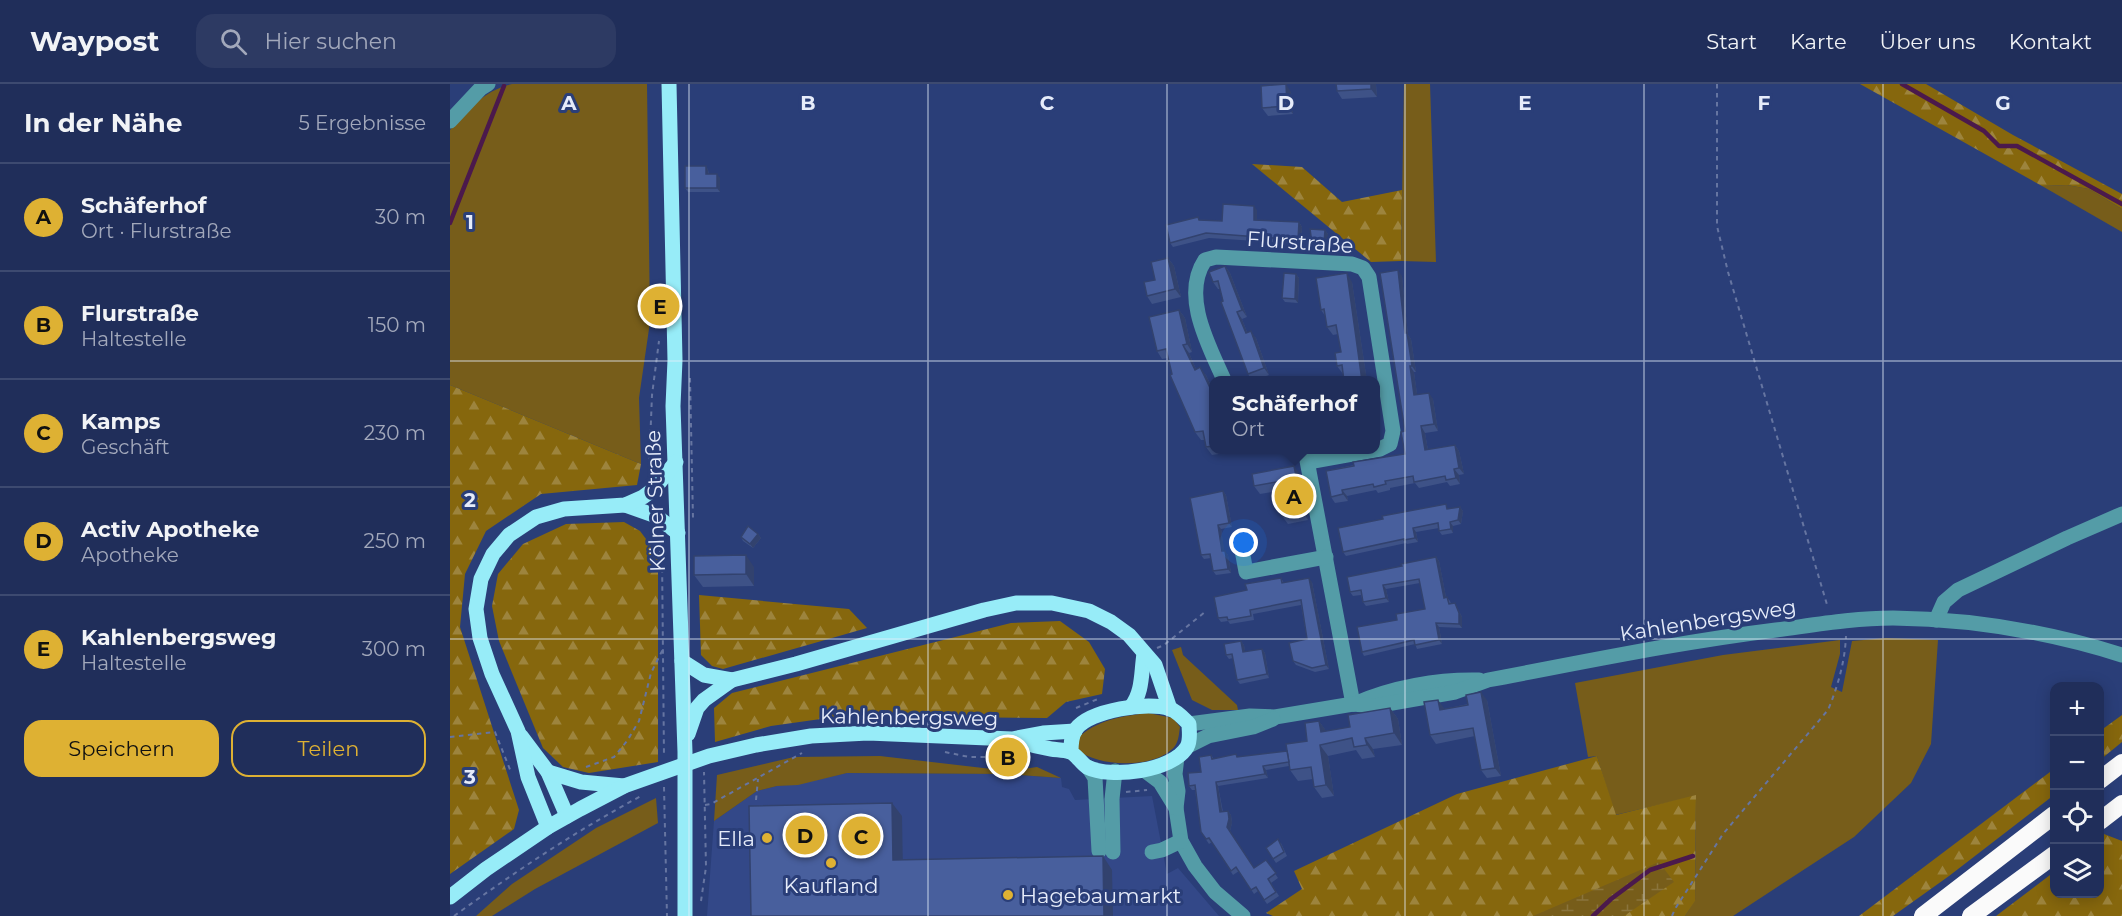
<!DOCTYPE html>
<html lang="de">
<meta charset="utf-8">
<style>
body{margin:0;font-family:Montserrat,sans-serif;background:#2d3a63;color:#f1f3f6}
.controls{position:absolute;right:18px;bottom:18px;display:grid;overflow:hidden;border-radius:12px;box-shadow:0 3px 15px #0003}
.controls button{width:54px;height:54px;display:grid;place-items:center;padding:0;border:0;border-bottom:2px solid #3d4a70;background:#202e5a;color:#f1f3f6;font:30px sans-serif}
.you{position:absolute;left:794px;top:459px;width:21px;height:21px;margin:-15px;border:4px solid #fff;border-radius:50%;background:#1a73e8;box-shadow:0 0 0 9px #1a73e833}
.badge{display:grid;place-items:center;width:39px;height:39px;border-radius:50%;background:#deb133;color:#111;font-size:20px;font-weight:700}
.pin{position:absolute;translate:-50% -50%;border:3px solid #fff;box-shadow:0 2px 6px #0006}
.popup{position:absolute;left:759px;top:292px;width:171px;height:78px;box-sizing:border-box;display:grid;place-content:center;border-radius:12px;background:#202e5a;filter:drop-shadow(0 2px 4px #0005);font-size:20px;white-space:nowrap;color:#a2a8bb}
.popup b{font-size:22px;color:#f1f3f6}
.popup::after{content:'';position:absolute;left:50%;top:100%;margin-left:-12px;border:12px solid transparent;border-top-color:#202e5a}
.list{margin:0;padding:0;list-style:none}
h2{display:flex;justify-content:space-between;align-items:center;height:78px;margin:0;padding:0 24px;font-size:26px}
h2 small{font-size:20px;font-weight:400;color:#a2a8bb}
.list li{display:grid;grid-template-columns:39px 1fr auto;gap:18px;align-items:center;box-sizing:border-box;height:108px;padding:0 24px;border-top:2px solid #3d4a70}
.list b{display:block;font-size:22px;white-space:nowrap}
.list p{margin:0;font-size:20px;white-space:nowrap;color:#a2a8bb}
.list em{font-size:20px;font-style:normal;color:#a2a8bb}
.actions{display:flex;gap:12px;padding:18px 24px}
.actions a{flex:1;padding:14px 0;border:2px solid #deb133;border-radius:18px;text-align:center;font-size:21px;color:#deb133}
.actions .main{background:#deb133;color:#111}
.icon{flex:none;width:33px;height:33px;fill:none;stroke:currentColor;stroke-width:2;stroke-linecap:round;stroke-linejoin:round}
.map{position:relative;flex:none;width:1672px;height:832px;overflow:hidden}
header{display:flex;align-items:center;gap:36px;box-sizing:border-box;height:84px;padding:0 30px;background:#202e5a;border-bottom:2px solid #3d4a70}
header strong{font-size:28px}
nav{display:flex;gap:33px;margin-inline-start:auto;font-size:21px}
.search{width:420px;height:54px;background:#2d3a63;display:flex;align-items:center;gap:15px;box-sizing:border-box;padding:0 21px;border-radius:18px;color:#a2a8bb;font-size:22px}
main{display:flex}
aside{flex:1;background:#202e5a}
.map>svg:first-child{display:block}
.built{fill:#334888}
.green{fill:#775d1a}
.forest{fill:url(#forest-firs)}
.wetland{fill:url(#wetland-marsh)}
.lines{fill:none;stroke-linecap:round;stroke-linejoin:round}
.stream{stroke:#4b194c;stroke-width:4.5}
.path{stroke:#6675a1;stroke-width:2;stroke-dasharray:4.5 4.5;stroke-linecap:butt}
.minor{stroke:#549ca7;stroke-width:15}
.major{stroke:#97ecf8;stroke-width:15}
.highway{stroke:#fafafa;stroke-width:18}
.wall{fill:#3e5287}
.shaded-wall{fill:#32426e}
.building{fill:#485f9d;stroke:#32426e;stroke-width:1.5}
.grid{fill:none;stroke:#e6ecfa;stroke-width:1.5;stroke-opacity:0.55}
.poi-dot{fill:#deb133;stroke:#2a3e78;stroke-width:2}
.labels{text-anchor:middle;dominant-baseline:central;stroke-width:6;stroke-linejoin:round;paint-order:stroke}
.street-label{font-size:21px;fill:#e6ecfa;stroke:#2a3e78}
.poi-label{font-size:21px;fill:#e6ecfa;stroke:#2a3e78;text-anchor:end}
.grid-label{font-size:20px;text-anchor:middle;font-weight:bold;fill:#e6ecfa;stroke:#2a3e78;stroke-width:6;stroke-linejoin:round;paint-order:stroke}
</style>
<header>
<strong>Waypost</strong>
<div class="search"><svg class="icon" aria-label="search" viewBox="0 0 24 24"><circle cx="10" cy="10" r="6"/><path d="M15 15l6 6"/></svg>Hier suchen</div>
<nav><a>Start</a><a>Karte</a><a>Über uns</a><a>Kontakt</a></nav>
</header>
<main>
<aside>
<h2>In der Nähe<small>5 Ergebnisse</small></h2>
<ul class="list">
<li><span class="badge">A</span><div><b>Schäferhof</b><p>Ort · Flurstraße</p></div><em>30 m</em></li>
<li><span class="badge">B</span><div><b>Flurstraße</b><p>Haltestelle</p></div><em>150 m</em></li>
<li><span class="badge">C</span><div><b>Kamps</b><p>Geschäft</p></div><em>230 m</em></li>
<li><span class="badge">D</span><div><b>Activ Apotheke</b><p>Apotheke</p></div><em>250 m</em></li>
<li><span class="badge">E</span><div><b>Kahlenbergsweg</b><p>Haltestelle</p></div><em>300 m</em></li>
</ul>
<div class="actions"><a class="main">Speichern</a><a>Teilen</a></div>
</aside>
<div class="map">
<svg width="1672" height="832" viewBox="0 0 1672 832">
<defs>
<pattern id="forest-firs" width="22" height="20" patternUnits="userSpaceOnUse" patternTransform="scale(1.5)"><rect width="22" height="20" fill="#86670d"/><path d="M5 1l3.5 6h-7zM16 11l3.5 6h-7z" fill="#9d843d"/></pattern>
<pattern id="wetland-marsh" width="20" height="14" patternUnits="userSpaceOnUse" patternTransform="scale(1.5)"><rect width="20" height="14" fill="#775d1a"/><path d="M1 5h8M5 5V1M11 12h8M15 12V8" fill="none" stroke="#8a743c"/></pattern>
</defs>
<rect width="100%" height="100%" fill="#2a3e78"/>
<polygon class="built" points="397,689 556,690 611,694 612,703 619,705 625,716 702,712 717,790 728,784 769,832 257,832 264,737 307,707 327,702 348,700"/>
<g class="green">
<path d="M62 0H197L200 238 189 314 191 380 0 301V46C19 25 33 7 62 0Z"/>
<polygon points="954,0 980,0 986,178 951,177"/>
<polygon points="1617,101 1639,105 1672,125 1672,148 1592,102"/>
<polygon points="1436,554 1488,556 1481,660 1461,699 1404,753 1283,832 1235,832 1245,816 1246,712 1165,731 1147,672 1138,673 1125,599 1273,571 1390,556 1390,570 1381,603 1392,608 1402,557"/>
<polygon points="731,563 733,571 787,621 788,626 762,626 742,616 722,566"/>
<path d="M698 629 723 634 730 643C729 649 729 656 725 662 707 685 647 684 627 665V655C646 636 672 632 698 629Z"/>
<polygon points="430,672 559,687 587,683 611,694 556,690 397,689 348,701 327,702 307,707 264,737 267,691 344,673"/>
<polygon points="206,714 208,739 85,805 42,832 26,832 62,800 146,744"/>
</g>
<g class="forest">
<polygon points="1410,0 1476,0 1563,51 1672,110 1672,125 1639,105 1617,101 1592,102"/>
<polygon points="802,80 852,83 892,118 952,106 951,177 921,178"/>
<polygon points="0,301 191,380 187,401 91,410 36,447 15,490 10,543 69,726 64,745 0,790"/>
<polygon points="174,438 190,447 208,471 208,678 139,689 113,683 93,664 49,557 42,522 48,490 73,460 116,440"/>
<polygon points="249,511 399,525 417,544 273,585 262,582 251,571"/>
<polygon points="610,537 639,558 655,585 652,610 616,618 597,634 392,632 321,642 265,658 264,624 282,609 561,539"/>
<polygon points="1672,631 1672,658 1650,676 1650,647"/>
<polygon points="1147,672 1166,731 1246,711 1245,817 1235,832 823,832 816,829 852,805 844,787 1007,710"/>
<polygon points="1604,685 1604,711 1499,792 1443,832 1409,832"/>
<polygon points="1654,750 1672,757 1672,832 1546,832 1604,788 1604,810 1650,810 1650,753"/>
</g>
<polygon class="wetland" points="1209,778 1224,798 1174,832 1083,832"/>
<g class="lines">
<g class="stream">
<polyline points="1452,0 1534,47 1549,62 1567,62 1672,120"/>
<polyline points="0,139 54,2"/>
<polyline points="1143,832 1161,815 1200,786 1243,772"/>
</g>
<g class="path">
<polyline points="1267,0 1267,142 1278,188 1378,524"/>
<polyline points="240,294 243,435"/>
<polyline points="199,386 202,311 209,257"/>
<polyline points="205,450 205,457 212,471 214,673"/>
<polyline points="707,564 714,561 755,528"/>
<polyline points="626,624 648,615"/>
<polyline points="0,653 45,648 61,688"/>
<polyline points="495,668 519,673 558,673 567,677 578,676"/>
<polyline points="136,683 164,673 177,657 189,637 201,589 213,565"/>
<polyline points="214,703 217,832"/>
<polyline points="676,708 697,706"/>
<polyline points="306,716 308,695"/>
<polyline points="255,721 261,720 352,669"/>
<polyline points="251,817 256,783 254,688"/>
<path d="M4 832C65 788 124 748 191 712"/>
<path d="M1222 832 1225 825 1273 750 1378 626C1388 602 1395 577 1396 552"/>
</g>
<g class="minor">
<polyline points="0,37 30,5 38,0"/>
<path d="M774 296C759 262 731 212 755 176L766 173 902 180 913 184 919 193 943 347 940 360 930 365 858 378"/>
<polyline points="855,366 903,620"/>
<polyline points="790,455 796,488 876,473"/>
<polyline points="1486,536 1494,518 1508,506 1617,454 1672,430"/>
<path d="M904 620C942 603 988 595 1029 596"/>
<path d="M739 640 800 632 825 633 903 620 925 622 1005 608 1038 596C1134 578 1229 558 1326 546 1364 541 1404 534 1443 534 1520 535 1599 548 1672 571"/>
<polyline points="738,662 758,652 803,643 823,635"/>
<polyline points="727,673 725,690 728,707 726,724 731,757 745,782 765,808 793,832"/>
<polyline points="638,683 645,694 649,767"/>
<polyline points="694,686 710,698 726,724"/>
<polyline points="663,768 662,715 665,687"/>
<polyline points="702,768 712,766 731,757"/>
</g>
<g class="major">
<polyline points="219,0 225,276 223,322 235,668 235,832"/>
<polyline points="175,421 206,432 228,449"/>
<polyline points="232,577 254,591 282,596"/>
<path d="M681 623C693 608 691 589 694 570"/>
<polyline points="238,650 247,624 254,616 282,596 346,580 534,526 566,519 602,519 639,527 661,538 679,551 705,581 720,625"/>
<polyline points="71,652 98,688 117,732"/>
<path d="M565 656C577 660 589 663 601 665 607 666 615 666 620 668 626 670 631 679 637 683 660 695 723 687 737 663 741 656 739 647 739 640 734 635 727 627 720 625 699 617 640 626 626 645 621 652 621 660 621 668"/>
<polyline points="98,688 131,698 174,702"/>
<polyline points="98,743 78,693 68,647 42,590 30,554 26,525 31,495 43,470 59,451 86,433 114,425 175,421 193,413 204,405 226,378"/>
<polyline points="0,813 36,785 98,743 130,725 174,702 259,672 306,661 361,652 418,649 562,655 593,649 625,647"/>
</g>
<g class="highway">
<polyline points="1650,696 1672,679"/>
<polyline points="1650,737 1672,720"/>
<polyline points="1473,832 1604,731"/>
<polyline points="1521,832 1604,771"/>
</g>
</g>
<g class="wall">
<polygon points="926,0 927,13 892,15 887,7"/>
<polygon points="841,8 843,30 818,32 812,24"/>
<polygon points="256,82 258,86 259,90 270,94 270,108 238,108 235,104"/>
<polygon points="807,126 807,136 849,138 852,143 851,160 759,154 723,163 720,159 750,136 772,137"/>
<polygon points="875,146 878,150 877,164 865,163 862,159"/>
<polygon points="718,174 724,182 731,213 702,220 697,212 705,196"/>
<polygon points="775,182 780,189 797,233 792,235 797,248 806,254 819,291 803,297 802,297 798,290 773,217 770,205 768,205 763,198"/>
<polygon points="846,190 849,194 848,219 835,218 832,214"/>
<polygon points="952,192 958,251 961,255 966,288 964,288 967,310 983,315 988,347 975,349 978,366 1005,361 1009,367 1014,390 1009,391 1010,400 1000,402 997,398 969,404 965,399 940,404 940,406 928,409 926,406 897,412 898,417 885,419 881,413 876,387 955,370"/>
<polygon points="902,198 917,297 894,297 893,290 887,282 891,268 888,250 883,251 877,243 876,233 871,226"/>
<polygon points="729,226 735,234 742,268 739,269 746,285 756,291 763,306 763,366 795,366 762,371 756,363 755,356 751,356 745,348 722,290 718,274 712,275 707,267"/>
<polygon points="799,366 825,366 802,370"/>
<polygon points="850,390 858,436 838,440 832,432 828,407 810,410 804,402"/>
<polygon points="773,407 776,411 782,443 771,445 774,467 778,471 781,489 766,491 763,487 761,474 754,475 751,471"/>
<polygon points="1010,423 1013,427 1011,440 1003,442 1003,449 992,451 989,447 989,444 966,448 968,458 957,460 956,459 896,472 893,468 999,425"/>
<polygon points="308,450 311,454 303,464 293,457 291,453"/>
<polygon points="986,473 989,477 996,513 1000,517 1001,520 1005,519 1012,533 1012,544 989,543 992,560 967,565 965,560 914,572 912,568 947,536 975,525 970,499 936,505 939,518 916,522 913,518 911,511 903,512 900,508 952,482"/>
<polygon points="304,483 304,502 253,503 244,491"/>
<polygon points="831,494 834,499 862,498 879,585 865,588 846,581 843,577 857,555 851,521 803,530 804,536 780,540 778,537 771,538 768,534 797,506"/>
<polygon points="791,557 794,561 795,568 812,565 815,569 819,594 790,600 787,596 783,574 779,575 776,571"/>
<polygon points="1037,616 1051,692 1037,694 1031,686 1025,652 986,660 980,651 994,624 994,625"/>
<polygon points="940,624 948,635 952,661 923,665 925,673 912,675 906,666 878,672 884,712 872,714 864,703 863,695 848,697 840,686 839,682 816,686 818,694 768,702 773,728 778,727 781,731 782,739 780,747 804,784 816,776 828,794 821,799 829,812 817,820 808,807 804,810 789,787 783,791 762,758 759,760 751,748 745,706 742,706 739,702 751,688 761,671 764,675 788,673 837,667 857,657 869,637 876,647 900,643"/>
<polygon points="831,759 837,772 826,779 816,764"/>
</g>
<g class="shaded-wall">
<polygon points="836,0 841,8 843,30 837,22"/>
<polygon points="921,0 926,0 927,13 921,5"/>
<polygon points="256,82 258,86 259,94 256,90"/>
<polygon points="267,90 270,94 270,108 267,104"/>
<polygon points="804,122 807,126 807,140 804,136"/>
<polygon points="849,138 852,143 851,160 848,156"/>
<polygon points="875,146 878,150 877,164 874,160"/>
<polygon points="718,174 724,182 731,213 725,205"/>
<polygon points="775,182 780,189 797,233 792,226"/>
<polygon points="948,186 952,192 958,251 961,255 966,288 962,282 955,249"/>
<polygon points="897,189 902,198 917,297 912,297"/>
<polygon points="846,190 849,194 848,219 845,215"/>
<polygon points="729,226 735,234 742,268 737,260"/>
<polygon points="787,228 792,235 800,256 796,249"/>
<polygon points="801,247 806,254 819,291 814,284"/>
<polygon points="733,261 739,269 750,294 745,286"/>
<polygon points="960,282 964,288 968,317 964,311"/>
<polygon points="750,283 756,291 763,306 763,310"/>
<polygon points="979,309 983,315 988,347 984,340"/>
<polygon points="760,320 763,325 763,339"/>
<polygon points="971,342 975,349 979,372 975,366"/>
<polygon points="1005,361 1009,367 1014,390 1009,384"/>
<polygon points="844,382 850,390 858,436 853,428"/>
<polygon points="1004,385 1009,391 1010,400 1006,394"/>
<polygon points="892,406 897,412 898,417 893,410"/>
<polygon points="773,407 776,411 782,443 779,439"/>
<polygon points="1010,423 1013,427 1011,440 1008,436"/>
<polygon points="1000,438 1003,442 1003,449 1001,445"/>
<polygon points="768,441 771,445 775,471 772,467"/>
<polygon points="963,444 966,448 968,458 965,454"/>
<polygon points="308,450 311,454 303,464 300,460"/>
<polygon points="775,467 778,471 781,489 778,485"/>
<polygon points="296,471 304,483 304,502 296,490"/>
<polygon points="986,473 989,477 997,518 994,514"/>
<polygon points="859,494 862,498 879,585 876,581"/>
<polygon points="933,501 936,505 939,518 936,514"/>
<polygon points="1005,519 1012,533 1012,544 1009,540"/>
<polygon points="986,539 989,543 992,560 989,556"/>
<polygon points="791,557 794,561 796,572 793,568"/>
<polygon points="812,565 815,569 819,594 817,590"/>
<polygon points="1031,608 1037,616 1051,692 1045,684"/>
<polygon points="988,616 994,624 996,634 990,626"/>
<polygon points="940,624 948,635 952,661 944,649"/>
<polygon points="869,637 877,648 879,659 871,648"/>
<polygon points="915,654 923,665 925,673 917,661"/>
<polygon points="870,661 878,672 884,712 876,701"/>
<polygon points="813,682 816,686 818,694 815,690"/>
<polygon points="766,698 768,702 773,732 770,728"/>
<polygon points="442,719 452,732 453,789 443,776"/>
<polygon points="778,727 781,731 782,739 780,747 777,743"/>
<polygon points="653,772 662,786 663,832 654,832"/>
</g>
<g class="building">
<polygon points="836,0 837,22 812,24 811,2"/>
<polygon points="886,0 921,0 921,5 887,7"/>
<polygon points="235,82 256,82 256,90 267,90 267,104 235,104"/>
<polygon points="773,120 804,122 804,136 849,138 848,156 756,149 720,159 716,141 748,133 749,136 772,137"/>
<polygon points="860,145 875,146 874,160 862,159"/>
<polygon points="718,174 725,205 697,212 694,198 705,196 701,178"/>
<polygon points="775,182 792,226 787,228 796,249 801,247 814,284 798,290 771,218 773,217 768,197 763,198 759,188"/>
<polygon points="948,186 955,249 957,249 962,282 960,282 964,311 979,309 984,340 971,342 975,366 1005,361 1009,384 1004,385 1006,394 996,396 995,392 964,398 963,392 935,397 936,400 924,403 923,400 892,406 893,410 881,413 876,387 904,382 903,378 955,370 951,348 955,347 930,189"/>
<polygon points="834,189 846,190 845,215 832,214"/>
<polygon points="897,189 912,297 894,297 892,281 887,282 885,269 891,268 886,241 877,243 874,225 871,226 866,194"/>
<polygon points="729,226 737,260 733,261 745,286 750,283 763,310 763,319 760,320 763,339 763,362 756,363 753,347 745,348 720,291 722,290 716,265 707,267 699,233"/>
<polygon points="844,382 853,428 832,432 826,398 804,402 802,390"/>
<polygon points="773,407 779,439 768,441 772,467 775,467 778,485 763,487 760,470 751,471 740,414"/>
<polygon points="996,420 997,425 1010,423 1008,436 1000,438 1001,445 989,447 988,439 963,444 965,454 954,456 954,455 893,468 888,444 933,435 932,432"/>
<polygon points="298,442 308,450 300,460 291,453"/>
<polygon points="296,471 296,490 244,491 244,472"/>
<polygon points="986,473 994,514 997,513 999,520 1005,519 1009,529 1009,540 986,539 989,556 965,561 964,556 912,568 907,543 947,536 946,530 975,525 969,495 933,501 936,514 913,518 911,506 900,508 897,493 952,482 951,480"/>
<polygon points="831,494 832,499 859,494 876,581 862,584 843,577 839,559 857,555 851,516 800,526 801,532 778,536 777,533 768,534 764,513 797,506 795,500"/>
<polygon points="791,557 793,568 812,565 817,590 787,596 782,570 776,571 774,560"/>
<polygon points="1031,608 1045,684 1031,686 1023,644 980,651 974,618 988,616 990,626 1018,621 1016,611"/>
<polygon points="940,624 944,649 915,654 917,661 904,663 902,654 870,661 876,701 864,703 861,683 840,686 836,660 857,657 855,639 869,637 871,648 900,643 898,631"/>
<polygon points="837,667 839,678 813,682 815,690 766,698 770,728 778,727 779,735 777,743 804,784 816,776 826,789 818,795 826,808 814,816 806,803 801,806 786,783 781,787 759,754 756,755 751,748 745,701 739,702 738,689 751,688 749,673 761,671 762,675 786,670 787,673"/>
<polygon points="442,719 443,776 653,772 654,832 301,832 299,722"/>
<polygon points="828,755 834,768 823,775 816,764"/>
</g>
<path class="grid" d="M239 0V832M478 0V832M717 0V832M955 0V832M1194 0V832M1433 0V832M0 277H1672M0 555H1672"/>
<g class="poi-dot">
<circle cx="317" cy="754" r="6"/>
<circle cx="381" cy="779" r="6"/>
<circle cx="558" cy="811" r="6"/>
</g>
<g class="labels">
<g class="street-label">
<text transform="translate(850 158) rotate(4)">Flurstraße</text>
<text transform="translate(205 417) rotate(-92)">Kölner Straße</text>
<text transform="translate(1258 536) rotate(-9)">Kahlenbergsweg</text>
<text transform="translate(459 633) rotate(1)">Kahlenbergsweg</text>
</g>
<g class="poi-label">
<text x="305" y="754">Ella</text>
<text x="381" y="801" text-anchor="middle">Kaufland</text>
<text x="570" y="811" text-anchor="start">Hagebaumarkt</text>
</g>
</g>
<g class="grid-label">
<text x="119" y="26">A</text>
<text x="358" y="26">B</text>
<text x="597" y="26">C</text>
<text x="836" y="26">D</text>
<text x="1075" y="26">E</text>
<text x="1314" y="26">F</text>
<text x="1553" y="26">G</text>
<text x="20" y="145">1</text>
<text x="20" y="423">2</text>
<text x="20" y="700">3</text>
</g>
</svg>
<div class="controls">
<button>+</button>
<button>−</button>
<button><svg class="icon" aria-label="locate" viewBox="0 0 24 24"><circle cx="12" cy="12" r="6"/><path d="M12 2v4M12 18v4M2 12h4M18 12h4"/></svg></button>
<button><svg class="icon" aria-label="layers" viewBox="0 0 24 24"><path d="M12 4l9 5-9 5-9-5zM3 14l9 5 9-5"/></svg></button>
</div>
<div class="you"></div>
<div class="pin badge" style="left:844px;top:412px">A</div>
<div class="popup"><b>Schäferhof</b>Ort</div>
<div class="pin badge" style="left:558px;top:673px">B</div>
<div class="pin badge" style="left:411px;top:752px">C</div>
<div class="pin badge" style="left:355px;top:751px">D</div>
<div class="pin badge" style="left:210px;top:222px">E</div>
</div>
</main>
